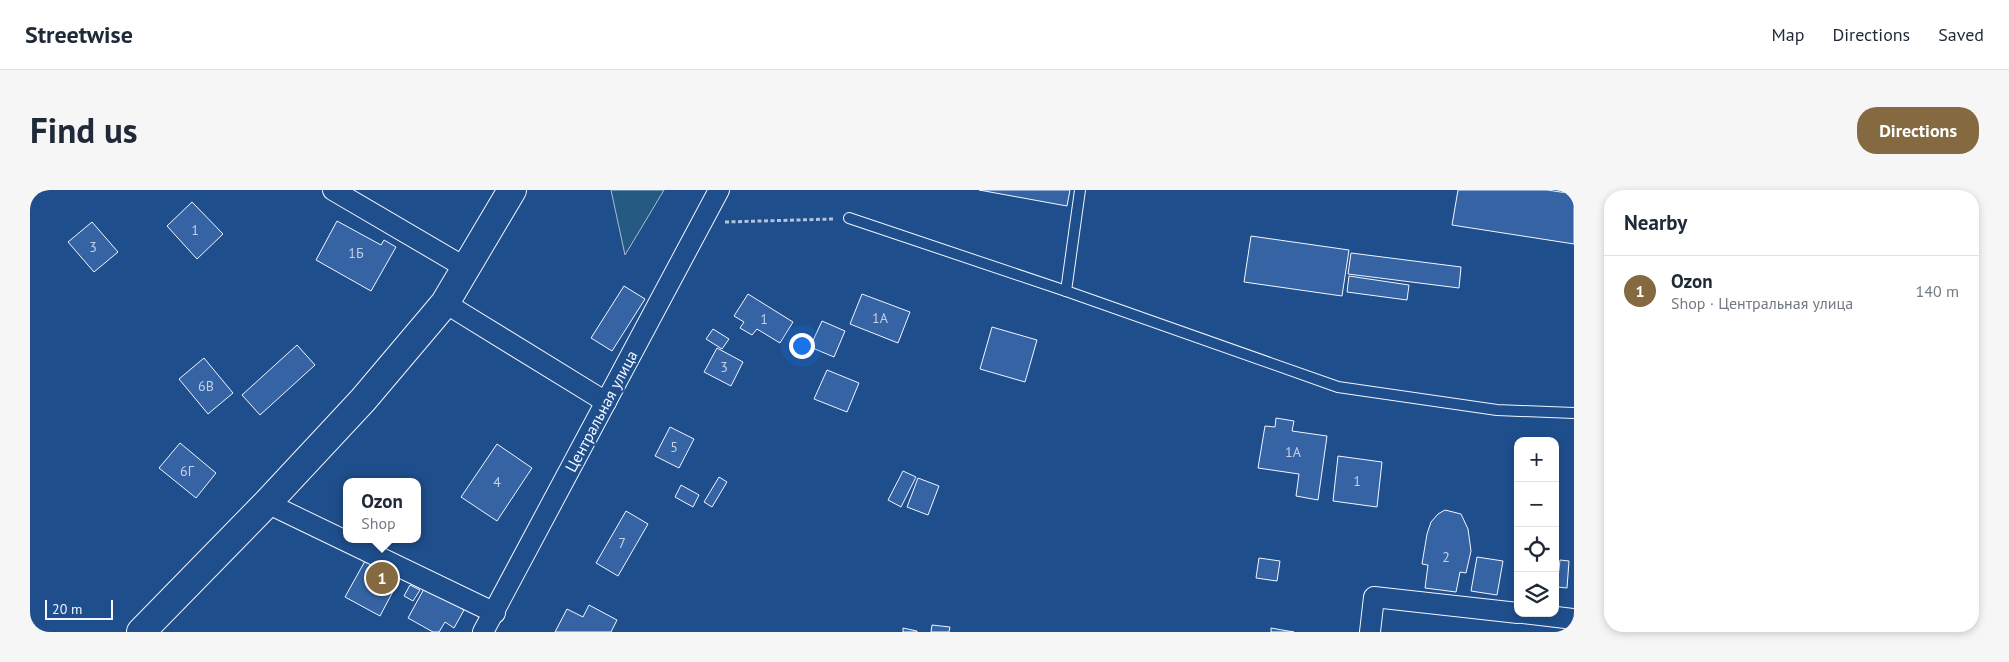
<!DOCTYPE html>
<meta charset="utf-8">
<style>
body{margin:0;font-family:"PT Sans",sans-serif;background:#f6f6f7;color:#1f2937}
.controls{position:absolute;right:15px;bottom:15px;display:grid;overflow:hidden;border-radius:10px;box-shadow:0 2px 8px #0003}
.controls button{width:45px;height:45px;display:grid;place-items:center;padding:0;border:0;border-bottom:1px solid #e0e1e3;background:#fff;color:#1f2937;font:25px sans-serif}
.scale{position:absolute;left:15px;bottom:12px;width:68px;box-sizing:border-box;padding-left:5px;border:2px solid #f2f6ff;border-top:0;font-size:14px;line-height:18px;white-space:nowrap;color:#f2f6ff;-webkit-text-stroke:4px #1f4e8c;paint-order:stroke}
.you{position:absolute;left:771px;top:155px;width:18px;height:18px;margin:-12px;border:4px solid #fff;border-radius:50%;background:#1a73e8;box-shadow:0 0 0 8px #1a73e833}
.badge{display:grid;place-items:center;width:32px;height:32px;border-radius:50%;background:#846941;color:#fff;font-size:16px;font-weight:700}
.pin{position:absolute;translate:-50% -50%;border:2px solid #fff;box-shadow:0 1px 5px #0006}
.popup{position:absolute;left:313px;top:288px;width:78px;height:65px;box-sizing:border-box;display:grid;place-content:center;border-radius:10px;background:#fff;filter:drop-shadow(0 1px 4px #0005);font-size:16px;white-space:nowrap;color:#747a83}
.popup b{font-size:19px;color:#1f2937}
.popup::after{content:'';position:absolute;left:50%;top:100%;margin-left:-10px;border:10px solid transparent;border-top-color:#fff}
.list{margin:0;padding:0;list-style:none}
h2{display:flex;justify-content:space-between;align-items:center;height:65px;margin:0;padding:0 20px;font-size:21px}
h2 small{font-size:16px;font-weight:400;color:#747a83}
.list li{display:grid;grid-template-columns:32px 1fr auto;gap:15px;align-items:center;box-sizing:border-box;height:70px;padding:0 20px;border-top:1px solid #e0e1e3}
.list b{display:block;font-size:19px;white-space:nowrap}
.list p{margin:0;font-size:16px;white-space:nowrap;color:#747a83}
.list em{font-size:16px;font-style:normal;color:#747a83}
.icon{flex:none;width:28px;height:28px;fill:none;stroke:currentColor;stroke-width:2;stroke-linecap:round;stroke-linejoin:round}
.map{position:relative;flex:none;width:1544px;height:442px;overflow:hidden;border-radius:20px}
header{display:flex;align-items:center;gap:30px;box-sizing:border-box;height:70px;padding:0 25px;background:#fff;border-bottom:1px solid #e0e1e3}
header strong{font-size:24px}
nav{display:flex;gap:28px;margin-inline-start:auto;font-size:18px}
.intro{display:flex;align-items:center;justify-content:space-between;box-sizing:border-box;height:120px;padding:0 30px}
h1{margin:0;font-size:35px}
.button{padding:12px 22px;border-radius:20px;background:#846941;color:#fff;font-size:18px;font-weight:700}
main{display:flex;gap:30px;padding:0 30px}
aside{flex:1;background:#fff;border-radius:20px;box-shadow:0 2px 8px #0003}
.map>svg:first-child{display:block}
.green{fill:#245a82;stroke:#a8bbd7}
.building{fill:#3563a3;stroke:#f2f6ff}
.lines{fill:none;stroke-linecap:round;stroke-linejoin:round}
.lane-casing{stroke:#f2f6ff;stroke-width:12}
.street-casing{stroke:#f2f6ff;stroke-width:22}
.secondary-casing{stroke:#f2f6ff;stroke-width:30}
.path{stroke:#b3c4dc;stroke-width:3;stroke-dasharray:4 2.5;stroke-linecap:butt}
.lane{stroke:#1f4e8c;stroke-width:10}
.street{stroke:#1f4e8c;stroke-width:20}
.secondary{stroke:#1f4e8c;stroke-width:28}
.labels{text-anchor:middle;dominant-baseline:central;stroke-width:4;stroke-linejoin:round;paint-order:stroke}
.number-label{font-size:14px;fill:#c3d1e8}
.street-label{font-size:16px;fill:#f2f6ff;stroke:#1f4e8c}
</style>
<header>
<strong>Streetwise</strong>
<nav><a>Map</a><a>Directions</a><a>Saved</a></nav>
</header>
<div class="intro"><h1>Find us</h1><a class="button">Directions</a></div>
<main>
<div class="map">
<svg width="1544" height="442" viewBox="0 0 1544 442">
<rect width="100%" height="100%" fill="#1f4e8c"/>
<polygon class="green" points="581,0 634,0 595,65"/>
<g class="building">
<polygon points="949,0 1040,0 1037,16"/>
<polygon points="1428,0 1517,0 1544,4 1544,54 1422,35"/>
<polygon points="162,12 193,44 167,69 137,36"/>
<polygon points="307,31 351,55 354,50 366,57 341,101 286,70"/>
<polygon points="62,32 88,62 64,82 38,52"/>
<polygon points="1221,46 1319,60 1312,106 1214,92"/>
<polygon points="1321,63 1431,77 1429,98 1318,84"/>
<polygon points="1319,86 1379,95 1377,110 1317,102"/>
<polygon points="594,96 615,109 582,161 561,148"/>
<polygon points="718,104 763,132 750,153 727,139 722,145 710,138 714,132 704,126"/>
<polygon points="832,104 880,122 868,153 820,134"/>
<polygon points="792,131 815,141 804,167 780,157"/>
<polygon points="962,137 1007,150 995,192 950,179"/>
<polygon points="683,139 699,149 692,159 676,149"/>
<polygon points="267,155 285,175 230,225 212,205"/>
<polygon points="687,158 713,172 701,196 674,182"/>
<polygon points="174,168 203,203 178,224 149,189"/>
<polygon points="797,180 829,193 817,222 784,209"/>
<polygon points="1246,228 1264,231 1262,241 1297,246 1288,310 1266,306 1269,284 1228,278 1235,236 1245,237"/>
<polygon points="640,237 664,249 649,278 625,266"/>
<polygon points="150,253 186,283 166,308 129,278"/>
<polygon points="467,254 502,278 467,331 431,307"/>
<polygon points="1308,266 1352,272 1347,317 1303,311"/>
<polygon points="873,281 886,287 871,317 858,310"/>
<polygon points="689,287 697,292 682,317 674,312"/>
<polygon points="888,288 909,296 898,325 877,317"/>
<polygon points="651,295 669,305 663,317 645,307"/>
<polygon points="1415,320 1431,324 1438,339 1441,361 1436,383 1430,382 1426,402 1395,398 1398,375 1392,374 1397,344 1401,332 1408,324"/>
<polygon points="596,321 618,334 588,386 566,373"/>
<polygon points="1447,367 1473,371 1467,405 1441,401"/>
<polygon points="1229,368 1250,371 1247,391 1226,388"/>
<polygon points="1530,370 1539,371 1537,398 1527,397"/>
<polygon points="335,371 369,390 350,426 315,407"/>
<polygon points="380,395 390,400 383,411 374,406"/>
<polygon points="395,397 434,420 424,438 415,432 409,442 403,442 378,428"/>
<polygon points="559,415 587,430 581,442 525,442 537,419 553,427"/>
<polygon points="902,435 920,437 919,442 901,442"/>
<polygon points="873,438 887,441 887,442 873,442"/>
<polygon points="1241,438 1264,442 1241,442"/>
</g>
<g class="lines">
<defs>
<g id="lane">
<polyline points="819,28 1036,101 1308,197 1467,220 1544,223"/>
<polyline points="1036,101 1050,0"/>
</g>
<g id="street">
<polyline points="303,0 436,78"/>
<polyline points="415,113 576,212"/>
<polyline points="237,313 465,423"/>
<polyline points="1493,423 1544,429"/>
<polyline points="453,442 689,0"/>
<polyline points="1340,442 1344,407 1488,423"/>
</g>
<polyline id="secondary" points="111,442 237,313 333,210 415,113 482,0"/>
</defs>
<use href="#lane" class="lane-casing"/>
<use href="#street" class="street-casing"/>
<use href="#secondary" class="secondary-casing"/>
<polyline class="path" points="695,32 803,29"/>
<use href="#lane" class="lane"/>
<use href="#street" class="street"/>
<use href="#secondary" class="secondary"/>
</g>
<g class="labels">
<g class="number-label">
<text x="165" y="40">1</text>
<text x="63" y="57">3</text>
<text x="326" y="63">1Б</text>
<text x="850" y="128">1А</text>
<text x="734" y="129">1</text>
<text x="694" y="177">3</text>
<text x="176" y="196">6В</text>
<text x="644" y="257">5</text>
<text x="1263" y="262">1А</text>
<text x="157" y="281">6Г</text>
<text x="1327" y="291">1</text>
<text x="467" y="292">4</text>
<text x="592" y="353">7</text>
<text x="1416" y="367">2</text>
</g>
<g class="street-label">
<text transform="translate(571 221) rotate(-62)">Центральная улица</text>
</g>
</g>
</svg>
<div class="controls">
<button>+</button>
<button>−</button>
<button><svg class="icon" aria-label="locate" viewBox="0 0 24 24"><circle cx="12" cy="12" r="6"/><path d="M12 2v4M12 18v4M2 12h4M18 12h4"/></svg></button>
<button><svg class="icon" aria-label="layers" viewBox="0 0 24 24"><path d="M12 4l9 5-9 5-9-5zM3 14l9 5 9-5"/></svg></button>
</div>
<div class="scale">20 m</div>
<div class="you"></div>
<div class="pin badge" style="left:352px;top:388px">1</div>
<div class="popup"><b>Ozon</b>Shop</div>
</div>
<aside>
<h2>Nearby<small></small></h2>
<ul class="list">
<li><span class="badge">1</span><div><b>Ozon</b><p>Shop · Центральная улица</p></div><em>140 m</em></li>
</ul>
</aside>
</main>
